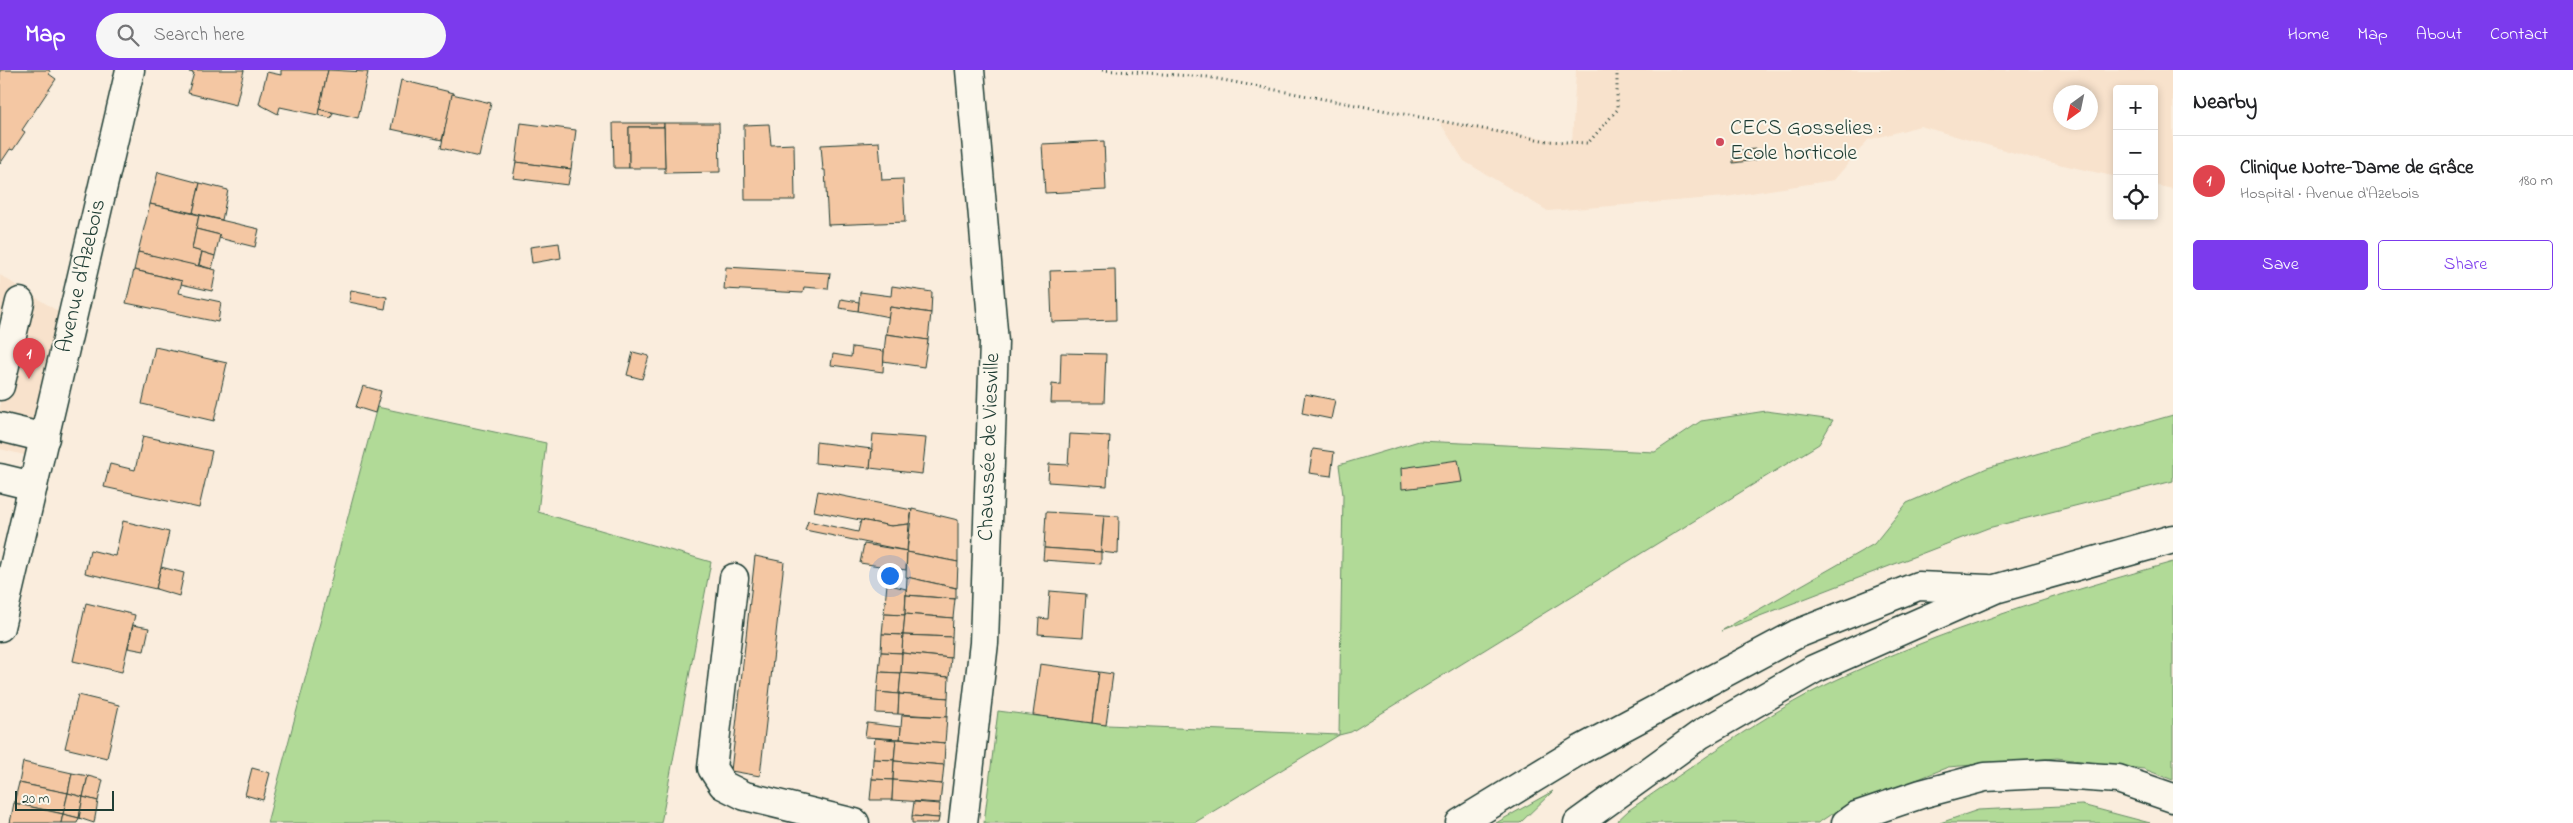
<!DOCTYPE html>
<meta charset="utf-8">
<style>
body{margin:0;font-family:"Indie Flower",sans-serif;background:#f6f6f6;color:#202124}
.controls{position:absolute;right:15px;top:15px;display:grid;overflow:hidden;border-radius:5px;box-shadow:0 2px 8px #0003}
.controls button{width:45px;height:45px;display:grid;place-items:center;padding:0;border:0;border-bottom:1px solid #e0e0e0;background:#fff;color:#202124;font:25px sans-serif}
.compass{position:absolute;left:2053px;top:15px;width:45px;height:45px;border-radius:50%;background:#fff;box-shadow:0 2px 8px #0003;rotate:213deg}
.scale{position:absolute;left:15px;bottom:12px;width:99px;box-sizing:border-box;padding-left:5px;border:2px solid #1f3d34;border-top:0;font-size:14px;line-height:18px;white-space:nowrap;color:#1f3d34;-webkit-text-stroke:4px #fbf7ec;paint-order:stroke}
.you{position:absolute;left:889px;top:505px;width:18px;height:18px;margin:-12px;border:4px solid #fff;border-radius:50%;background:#1a73e8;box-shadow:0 0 0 8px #1a73e833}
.badge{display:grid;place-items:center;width:32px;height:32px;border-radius:50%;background:#7c3aed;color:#fff;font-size:16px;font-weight:700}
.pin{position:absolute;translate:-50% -41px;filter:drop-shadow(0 1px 2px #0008)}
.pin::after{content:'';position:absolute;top:26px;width:18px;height:15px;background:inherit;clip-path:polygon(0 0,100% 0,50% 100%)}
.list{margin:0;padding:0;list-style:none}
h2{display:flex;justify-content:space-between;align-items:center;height:65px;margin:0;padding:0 20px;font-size:21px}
h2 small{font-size:16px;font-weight:400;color:#757577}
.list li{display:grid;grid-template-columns:32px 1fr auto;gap:15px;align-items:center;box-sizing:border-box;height:90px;padding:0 20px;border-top:1px solid #e0e0e0}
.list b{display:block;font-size:19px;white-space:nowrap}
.list p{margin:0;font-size:16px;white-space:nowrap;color:#757577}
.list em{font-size:16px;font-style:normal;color:#757577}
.actions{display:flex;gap:10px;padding:15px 20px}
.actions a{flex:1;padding:11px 0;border:1px solid #7c3aed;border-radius:5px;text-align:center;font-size:18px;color:#7c3aed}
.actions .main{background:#7c3aed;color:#fff}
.icon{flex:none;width:28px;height:28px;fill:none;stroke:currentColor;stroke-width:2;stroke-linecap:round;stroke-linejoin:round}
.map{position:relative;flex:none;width:2173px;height:753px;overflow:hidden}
header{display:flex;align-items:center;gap:30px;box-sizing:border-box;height:70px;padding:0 25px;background:#7c3aed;color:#fff}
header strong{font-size:24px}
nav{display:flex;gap:28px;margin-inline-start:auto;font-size:18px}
.search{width:350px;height:45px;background:#f6f6f6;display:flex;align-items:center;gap:12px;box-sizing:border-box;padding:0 18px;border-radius:28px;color:#757577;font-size:19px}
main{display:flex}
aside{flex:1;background:#fff}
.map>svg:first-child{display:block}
.built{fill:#f8e2cc;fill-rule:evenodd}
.green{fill:#b1da97;stroke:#688c66}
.building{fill:#f4c7a3;stroke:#1f3d34}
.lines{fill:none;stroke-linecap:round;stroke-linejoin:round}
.minor-casing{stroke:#1f3d34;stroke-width:31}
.highway-casing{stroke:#1f3d34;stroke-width:31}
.path{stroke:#1f3d34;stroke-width:3;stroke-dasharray:1 4;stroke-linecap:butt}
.minor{stroke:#fbf7ec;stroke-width:28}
.highway{stroke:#fbf7ec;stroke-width:28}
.poi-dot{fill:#d1495b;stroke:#fbf7ec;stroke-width:2}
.labels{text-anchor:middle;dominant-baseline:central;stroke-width:4;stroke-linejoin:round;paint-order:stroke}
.poi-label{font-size:22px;fill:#1f3d34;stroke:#fbf7ec;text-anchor:start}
.street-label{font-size:22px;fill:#1f3d34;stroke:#fbf7ec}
</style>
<header>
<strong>Map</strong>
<div class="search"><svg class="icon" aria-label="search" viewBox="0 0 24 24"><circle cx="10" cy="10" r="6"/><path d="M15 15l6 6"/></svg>Search here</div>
<nav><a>Home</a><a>Map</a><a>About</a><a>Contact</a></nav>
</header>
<main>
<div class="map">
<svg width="2173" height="753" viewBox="0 0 2173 753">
<rect width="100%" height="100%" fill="#faeddd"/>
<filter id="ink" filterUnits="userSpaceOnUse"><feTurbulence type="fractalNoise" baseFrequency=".02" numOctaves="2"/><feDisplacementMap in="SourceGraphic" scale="10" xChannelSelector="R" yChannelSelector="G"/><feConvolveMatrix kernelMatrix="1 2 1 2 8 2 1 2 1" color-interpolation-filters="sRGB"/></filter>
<g filter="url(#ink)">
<g class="built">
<path d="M1576 0H2173V119L2154 115V19H2117V107L2036 89 1920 56 1868 70 1834 110 1725 127 1548 141 1464 91 1439 51 1572 73ZM2060 22H2090V52H2060Z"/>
<polygon points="0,205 72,250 40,389 0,379"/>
</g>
<g class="green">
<polygon points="377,337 546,373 538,442 711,492 661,753 267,753"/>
<polygon points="1766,341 1833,350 1819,374 1351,662 1339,665 1194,753 984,753 998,641 1107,655 1339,665 1343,425 1339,395 1419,371 1655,382 1701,351"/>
<polygon points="2173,345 2173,411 1988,458 1721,561 1874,474 1907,433 1987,398"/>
<path d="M2173 492V710L2144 699 2057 688 1948 697 1830 745 1818 753H1615L1629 740C1695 695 1761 646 1834 611 1941 560 2059 524 2173 492Z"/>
<polygon points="1553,721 1520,753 1496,753"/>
<polygon points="2082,735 2150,753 1940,753 1978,740"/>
</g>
<g class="building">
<polygon points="0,0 48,0 50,1 49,4 56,9 22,60 25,62 13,80 10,79 0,94"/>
<polygon points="190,0 244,0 236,35 188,23 194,3 189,2"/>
<polygon points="281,0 328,0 318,45 280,37 278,44 259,34 267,2 281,5"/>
<polygon points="328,0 368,2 358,48 319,39"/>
<polygon points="401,10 454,23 442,70 391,59"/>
<polygon points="452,24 491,33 479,87 441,78"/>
<polygon points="319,39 333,43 331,48 318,45"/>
<polygon points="521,53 576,60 571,99 516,92"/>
<polygon points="613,53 664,53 664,57 629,57 629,98 614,98"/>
<polygon points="664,53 719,53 720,102 665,103"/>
<polygon points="769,54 771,75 794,74 795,130 745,130 744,55"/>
<polygon points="629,57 664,57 665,98 629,98"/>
<polygon points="1104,71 1106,120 1045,123 1042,74"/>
<polygon points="879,72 882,110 903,109 905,152 828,155 825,100 823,100 821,75"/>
<polygon points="1756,79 1756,90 1733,93 1733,81"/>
<polygon points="516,92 571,99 568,115 513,108"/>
<polygon points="158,102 200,113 193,143 150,134"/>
<polygon points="200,113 228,120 222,150 193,143"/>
<polygon points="150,134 199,145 192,179 202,182 198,197 138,182"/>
<polygon points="199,145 259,159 255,177 219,168 220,165 196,159"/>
<polygon points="196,159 220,165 215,186 192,179"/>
<polygon points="559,173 561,188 532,193 530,177"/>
<polygon points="138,182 216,200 212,221 181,214 182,211 134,200"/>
<polygon points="202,182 215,186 212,199 199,195"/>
<polygon points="726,197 830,203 828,219 804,217 803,223 724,219"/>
<polygon points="1115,199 1116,250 1052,252 1050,201"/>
<polygon points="134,200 182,211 179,223 221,232 218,252 126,233"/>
<polygon points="892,216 932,222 931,243 890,237 889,247 858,241 860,222 891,226"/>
<polygon points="351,220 387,227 385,239 349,232"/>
<polygon points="841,229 859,232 858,241 839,238"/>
<polygon points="890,237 931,243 928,270 886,264"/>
<polygon points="886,264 928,270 924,297 883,291"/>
<polygon points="155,277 227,293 214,351 142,334"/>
<polygon points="852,277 884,281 883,302 831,295 833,284 851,287"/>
<polygon points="633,282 649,286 642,309 627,305"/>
<polygon points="1061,283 1106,284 1104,333 1051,333 1052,314 1060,315"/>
<polygon points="363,316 381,321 375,343 356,337"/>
<polygon points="1305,324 1335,330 1331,349 1302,343"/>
<polygon points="873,364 926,368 922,404 870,398"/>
<polygon points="1070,364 1110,366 1107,416 1048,412 1049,394 1068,395"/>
<polygon points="143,366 212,381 199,438 104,417 110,394 135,400"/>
<polygon points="816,372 872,379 870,398 815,393"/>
<polygon points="1313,379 1334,382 1331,406 1309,403"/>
<polygon points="1458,390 1462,412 1402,419 1401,398"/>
<polygon points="818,421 912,440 909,454 891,456 814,441"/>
<polygon points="912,439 958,450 958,492 907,482"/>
<polygon points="1046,442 1104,445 1101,482 1044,478"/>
<polygon points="1104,445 1119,446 1118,484 1101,482"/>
<polygon points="861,450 891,456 909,454 907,481 805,460 808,451 858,462"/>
<polygon points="123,451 169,462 156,519 85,503 90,480 115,486"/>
<polygon points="864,474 907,481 906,500 860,493"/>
<polygon points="1044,478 1101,482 1101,494 1043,490"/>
<polygon points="907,482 958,492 957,518 906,507"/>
<polygon points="755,486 784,492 760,706 731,701"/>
<polygon points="161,497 184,503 179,526 156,519"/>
<polygon points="907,507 956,518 956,529 906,525"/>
<polygon points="887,514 906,519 905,545 884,544"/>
<polygon points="1050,521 1086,524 1083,567 1038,564 1039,548 1048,549"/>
<polygon points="906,525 955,529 953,548 905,544"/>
<polygon points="86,533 135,545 122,602 73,591"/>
<polygon points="884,544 905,545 903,565 882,564"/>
<polygon points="905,544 953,548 952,567 903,565"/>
<polygon points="133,555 149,558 144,581 128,578"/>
<polygon points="882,564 903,565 902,583 881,582"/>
<polygon points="903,565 952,567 951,588 902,583"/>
<polygon points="881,582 902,583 901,603 879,602"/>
<polygon points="902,583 951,588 949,607 901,603"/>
<polygon points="1040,594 1099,602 1092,653 1033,645"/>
<polygon points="879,602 901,603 899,624 877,622"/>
<polygon points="1099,602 1113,604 1106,655 1092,653"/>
<polygon points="901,603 949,607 948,628 899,624"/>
<polygon points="877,622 899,624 898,644 876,643"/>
<polygon points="899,624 948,628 947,647 898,644"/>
<polygon points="78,625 119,635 107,688 65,678"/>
<polygon points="902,645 947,647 945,673 900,669"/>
<polygon points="867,653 901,657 900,669 865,667"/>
<polygon points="875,668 896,670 894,690 873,689"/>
<polygon points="896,669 945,673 944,695 894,691"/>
<polygon points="873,689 894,690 893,710 872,709"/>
<polygon points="894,691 944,695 942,714 893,710"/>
<polygon points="23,692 72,703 68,723 19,713"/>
<polygon points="252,698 270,703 263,730 245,725"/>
<polygon points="72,703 88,706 83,727 68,723"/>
<polygon points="88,706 103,710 98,731 83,727"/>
<polygon points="872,709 893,710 892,730 870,730"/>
<polygon points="893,710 942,714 940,733 892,730"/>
<polygon points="19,713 68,723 63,744 14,733"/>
<polygon points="68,723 83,727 79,748 63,744"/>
<polygon points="83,727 98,731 94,753 79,748"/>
<polygon points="914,732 940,734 939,748 912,746"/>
<polygon points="14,733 63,744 61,753 10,753"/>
<polygon points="63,744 79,748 77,753 61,753"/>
<polygon points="912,746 939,748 938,753 912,753"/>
</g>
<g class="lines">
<defs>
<g id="minor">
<polyline points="0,316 20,232"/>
<polyline points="0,357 45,368"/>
<polyline points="0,408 33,416"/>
<polyline points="734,508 712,698 723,715 745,726 855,753"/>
<polyline points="0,557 130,0"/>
<polyline points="963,753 984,573 994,272 970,0"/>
</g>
<g id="highway">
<polyline points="1460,753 1580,680 1797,564 1918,516 1988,519"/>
<polyline points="1578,753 1701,664 1814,599 1995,519 2173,469"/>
<polyline points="1846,753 1856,746 1921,724 1985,707 2046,704 2118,709 2173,728"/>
</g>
</defs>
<use href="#minor" class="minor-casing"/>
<use href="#highway" class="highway-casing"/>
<polyline class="path" points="1102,0 1207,7 1547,71 1588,73 1617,40 1617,0"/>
<use href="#minor" class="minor"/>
<use href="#highway" class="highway"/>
</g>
</g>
<circle class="poi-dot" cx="1720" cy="72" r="5"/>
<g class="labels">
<g class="poi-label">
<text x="1730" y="59">CECS Gosselies :<tspan x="1730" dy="25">Ecole horticole</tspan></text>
</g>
<g class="street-label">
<text transform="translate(82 206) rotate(-77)">Avenue d'Azebois</text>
<text transform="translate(990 377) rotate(-88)">Chaussée de Viesville</text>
</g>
</g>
</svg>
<div class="controls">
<button>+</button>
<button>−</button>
<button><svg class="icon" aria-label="locate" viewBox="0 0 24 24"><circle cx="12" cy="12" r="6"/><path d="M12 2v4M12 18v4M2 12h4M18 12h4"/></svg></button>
</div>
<svg class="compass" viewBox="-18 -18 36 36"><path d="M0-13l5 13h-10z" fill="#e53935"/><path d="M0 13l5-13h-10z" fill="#757577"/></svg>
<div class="scale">20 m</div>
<div class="you"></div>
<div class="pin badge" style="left:29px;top:309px;background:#e0444e">1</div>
</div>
<aside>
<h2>Nearby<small></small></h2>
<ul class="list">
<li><span class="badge" style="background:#e0444e">1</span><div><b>Clinique Notre-Dame de Grâce</b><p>Hospital · Avenue d'Azebois</p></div><em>180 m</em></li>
</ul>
<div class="actions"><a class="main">Save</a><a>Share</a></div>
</aside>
</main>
